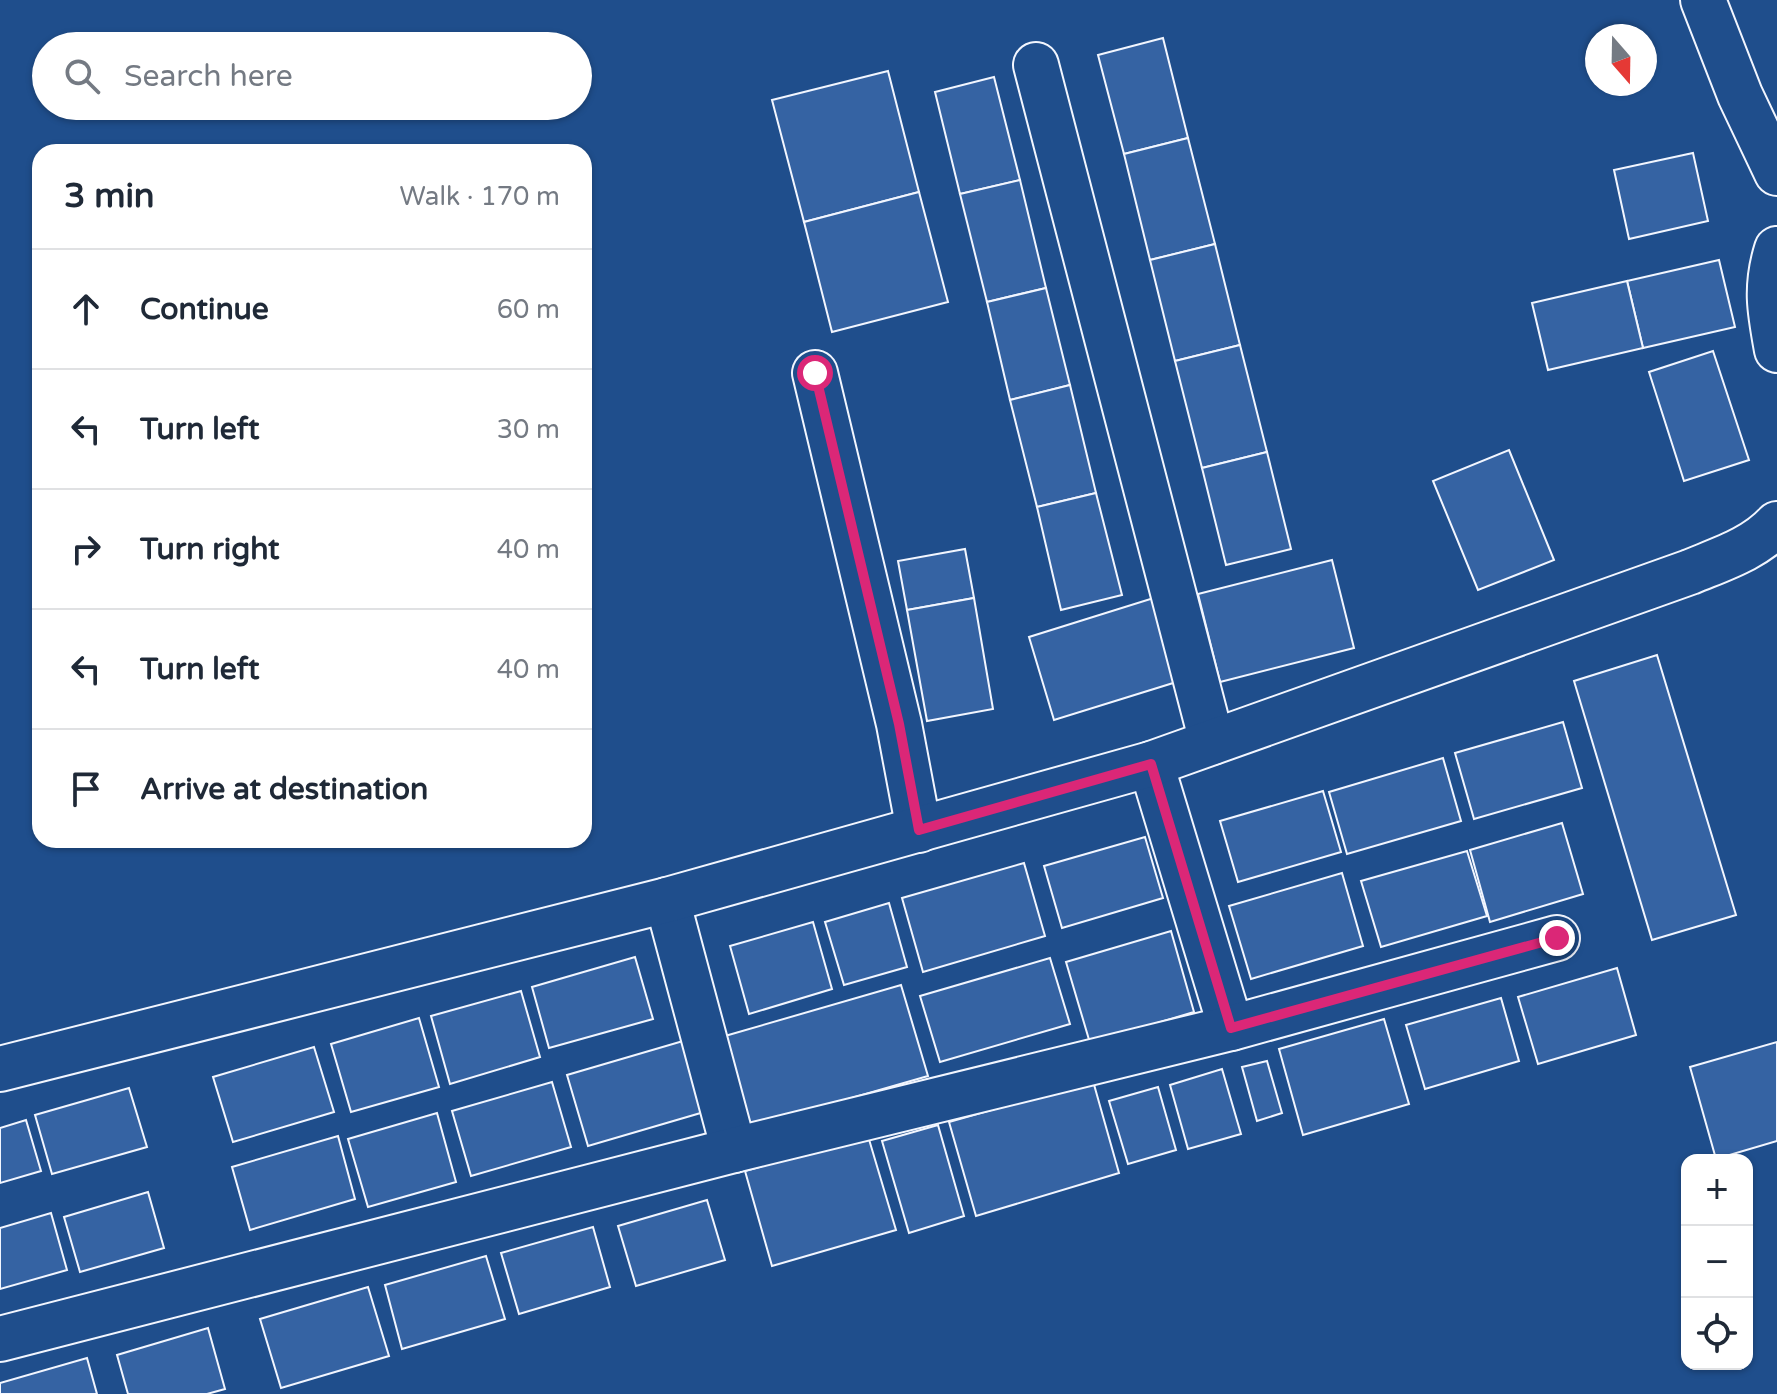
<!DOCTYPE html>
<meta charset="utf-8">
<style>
body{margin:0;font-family:"Varela Round",sans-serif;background:#f2f2f3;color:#1f2937}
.controls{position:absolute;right:24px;bottom:24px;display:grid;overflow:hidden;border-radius:16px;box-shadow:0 2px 6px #0004}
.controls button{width:72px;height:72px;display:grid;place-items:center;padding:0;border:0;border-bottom:2px solid #e0e1e3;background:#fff;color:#1f2937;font:40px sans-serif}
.compass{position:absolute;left:1585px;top:24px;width:72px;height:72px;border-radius:50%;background:#fff;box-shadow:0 2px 6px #0004;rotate:160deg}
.stop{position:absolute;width:24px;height:24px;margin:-18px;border:6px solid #db2777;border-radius:50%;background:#fff}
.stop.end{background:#db2777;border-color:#fff;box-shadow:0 2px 8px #0008}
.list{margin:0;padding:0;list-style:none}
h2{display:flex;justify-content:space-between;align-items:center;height:104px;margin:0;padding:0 32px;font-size:34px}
h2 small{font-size:26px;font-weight:400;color:#747a83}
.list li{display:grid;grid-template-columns:52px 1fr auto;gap:24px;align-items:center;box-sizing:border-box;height:120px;padding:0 32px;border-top:2px solid #e0e1e3}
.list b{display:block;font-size:30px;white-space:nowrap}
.list em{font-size:26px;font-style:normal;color:#747a83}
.icon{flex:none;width:44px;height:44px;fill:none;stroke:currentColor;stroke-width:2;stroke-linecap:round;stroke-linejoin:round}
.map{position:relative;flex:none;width:1777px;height:1394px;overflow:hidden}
.search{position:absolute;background:#fff;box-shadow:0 2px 6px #0004;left:32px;top:32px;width:560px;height:88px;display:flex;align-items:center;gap:20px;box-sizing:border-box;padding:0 28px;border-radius:44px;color:#747a83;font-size:30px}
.panel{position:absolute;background:#fff;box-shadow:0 2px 6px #0004;left:32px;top:144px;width:560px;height:704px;border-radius:24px}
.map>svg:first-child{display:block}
.building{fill:#3563a3;stroke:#f2f6ff;stroke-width:2}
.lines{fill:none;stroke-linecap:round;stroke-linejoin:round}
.minor-casing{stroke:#f2f6ff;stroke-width:48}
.minor{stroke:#1f4e8c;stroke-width:44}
.route{stroke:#db2777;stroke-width:10}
</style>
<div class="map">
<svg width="1777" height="1394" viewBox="0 0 1777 1394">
<rect width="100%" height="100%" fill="#1f4e8c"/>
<g class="building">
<polygon points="1163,38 1188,138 1124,154 1098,55"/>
<polygon points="888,71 919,192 804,222 772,100"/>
<polygon points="994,77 1020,180 960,194 935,92"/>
<polygon points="1188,138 1215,244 1150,260 1124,154"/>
<polygon points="1693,153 1708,221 1629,239 1614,170"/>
<polygon points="1020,180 1046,288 987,302 960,194"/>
<polygon points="919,192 948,302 832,332 804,222"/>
<polygon points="1215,244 1240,345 1175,361 1150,260"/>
<polygon points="1719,260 1735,327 1643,348 1627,281"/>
<polygon points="1627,281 1643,348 1548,370 1532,303"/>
<polygon points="1046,288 1070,385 1010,400 987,302"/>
<polygon points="1240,345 1267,452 1202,468 1175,361"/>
<polygon points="1713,351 1749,460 1684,481 1649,372"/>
<polygon points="1070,385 1096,493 1037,507 1010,400"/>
<polygon points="1509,450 1554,560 1478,590 1433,481"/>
<polygon points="1267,452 1291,549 1226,565 1202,468"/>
<polygon points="1096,493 1122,595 1061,610 1037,507"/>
<polygon points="965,549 974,598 907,610 898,561"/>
<polygon points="1332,560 1354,648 1220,682 1198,594"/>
<polygon points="1160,596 1186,679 1054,720 1029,637"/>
<polygon points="974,598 993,709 927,721 907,610"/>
<polygon points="1657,655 1736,915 1652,940 1574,681"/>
<polygon points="1563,722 1582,788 1474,819 1455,753"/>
<polygon points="1443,758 1461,821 1347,854 1329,792"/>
<polygon points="1323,791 1341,852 1238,882 1220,821"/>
<polygon points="1562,823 1583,894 1490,922 1470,850"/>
<polygon points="1145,837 1163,898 1062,928 1044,866"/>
<polygon points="1467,851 1487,916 1381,947 1361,881"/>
<polygon points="1024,863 1045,936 923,972 902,898"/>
<polygon points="1342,873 1363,946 1251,979 1229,906"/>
<polygon points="889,903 907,967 844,985 825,922"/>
<polygon points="813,922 832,989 749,1014 730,946"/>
<polygon points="1171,931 1194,1012 1090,1043 1066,962"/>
<polygon points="635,957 653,1019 549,1048 532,987"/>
<polygon points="1050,958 1070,1024 940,1062 920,996"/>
<polygon points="1617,968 1636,1035 1538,1064 1518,997"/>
<polygon points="901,985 928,1076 751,1127 725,1036"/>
<polygon points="521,991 540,1057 450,1084 431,1016"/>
<polygon points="1501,998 1519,1061 1425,1089 1406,1025"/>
<polygon points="419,1018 439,1087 351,1112 331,1044"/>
<polygon points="1384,1019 1409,1104 1303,1135 1279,1049"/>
<polygon points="683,1041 704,1112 588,1146 567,1075"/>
<polygon points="1777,1042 1777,1141 1716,1159 1690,1067"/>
<polygon points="314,1047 334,1112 233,1142 213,1077"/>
<polygon points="1267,1061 1282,1113 1257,1121 1242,1067"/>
<polygon points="1222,1069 1241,1134 1188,1149 1170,1085"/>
<polygon points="1093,1081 1119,1173 976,1216 949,1122"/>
<polygon points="552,1082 571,1147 471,1176 452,1111"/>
<polygon points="1158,1087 1176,1150 1128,1164 1109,1101"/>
<polygon points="129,1088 147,1147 52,1174 35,1115"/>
<polygon points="437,1113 456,1182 368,1207 348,1139"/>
<polygon points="26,1120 41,1171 0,1183 0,1128"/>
<polygon points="938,1125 964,1216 909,1233 882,1141"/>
<polygon points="338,1136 355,1199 250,1230 232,1167"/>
<polygon points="868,1136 896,1230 772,1266 745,1171"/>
<polygon points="148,1192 164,1248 80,1272 64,1217"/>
<polygon points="707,1200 725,1260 636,1286 618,1226"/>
<polygon points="51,1213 67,1270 0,1289 0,1228"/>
<polygon points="593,1227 610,1287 519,1314 501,1253"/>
<polygon points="486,1256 505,1319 402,1349 385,1285"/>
<polygon points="368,1287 389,1356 281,1388 260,1319"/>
<polygon points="208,1328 225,1389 207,1394 128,1394 117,1355"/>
<polygon points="87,1358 97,1394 0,1394 0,1383"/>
</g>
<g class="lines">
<defs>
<g id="minor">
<polyline points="1703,0 1740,95 1777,173"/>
<polyline points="1036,65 1212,742"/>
<path d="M1777 249C1765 287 1770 312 1777 350"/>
<polyline points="815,373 899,724 919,830"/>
<polyline points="1151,764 1231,1028"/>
<polyline points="667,900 734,1150"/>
<path d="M0 1069 667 900 1151 764 1690 572C1721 559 1754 549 1777 524"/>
<polyline points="0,1339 734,1150 1231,1028 1557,938"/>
</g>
</defs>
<use href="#minor" class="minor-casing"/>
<use href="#minor" class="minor"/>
</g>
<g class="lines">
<polyline class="route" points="815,373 899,724 919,830 1151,764 1231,1028 1557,938"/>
</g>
</svg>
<div class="controls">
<button>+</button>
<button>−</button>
<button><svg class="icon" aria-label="locate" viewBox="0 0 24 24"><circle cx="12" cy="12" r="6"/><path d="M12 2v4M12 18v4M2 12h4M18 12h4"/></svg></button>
</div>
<svg class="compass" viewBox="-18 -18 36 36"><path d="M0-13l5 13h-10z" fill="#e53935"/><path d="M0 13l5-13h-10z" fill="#747a83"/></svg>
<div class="stop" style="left:815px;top:373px"></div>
<div class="stop end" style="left:1557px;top:938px"></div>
<div class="search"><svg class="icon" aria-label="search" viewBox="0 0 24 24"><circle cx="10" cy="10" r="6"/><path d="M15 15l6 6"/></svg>Search here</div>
<section class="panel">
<h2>3 min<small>Walk · 170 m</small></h2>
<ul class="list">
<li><svg class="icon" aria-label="ahead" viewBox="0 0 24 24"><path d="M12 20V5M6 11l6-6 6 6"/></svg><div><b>Continue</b></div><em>60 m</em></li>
<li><svg class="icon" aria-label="left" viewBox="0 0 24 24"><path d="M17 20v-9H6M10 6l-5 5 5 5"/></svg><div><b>Turn left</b></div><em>30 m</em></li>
<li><svg class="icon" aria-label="right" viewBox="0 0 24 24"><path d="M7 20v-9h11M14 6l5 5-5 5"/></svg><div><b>Turn right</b></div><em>40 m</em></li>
<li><svg class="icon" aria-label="left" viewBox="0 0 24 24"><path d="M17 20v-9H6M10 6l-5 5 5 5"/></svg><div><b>Turn left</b></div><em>40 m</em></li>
<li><svg class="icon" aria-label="arrive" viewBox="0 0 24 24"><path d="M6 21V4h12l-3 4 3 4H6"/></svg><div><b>Arrive at destination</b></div></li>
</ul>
</section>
</div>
